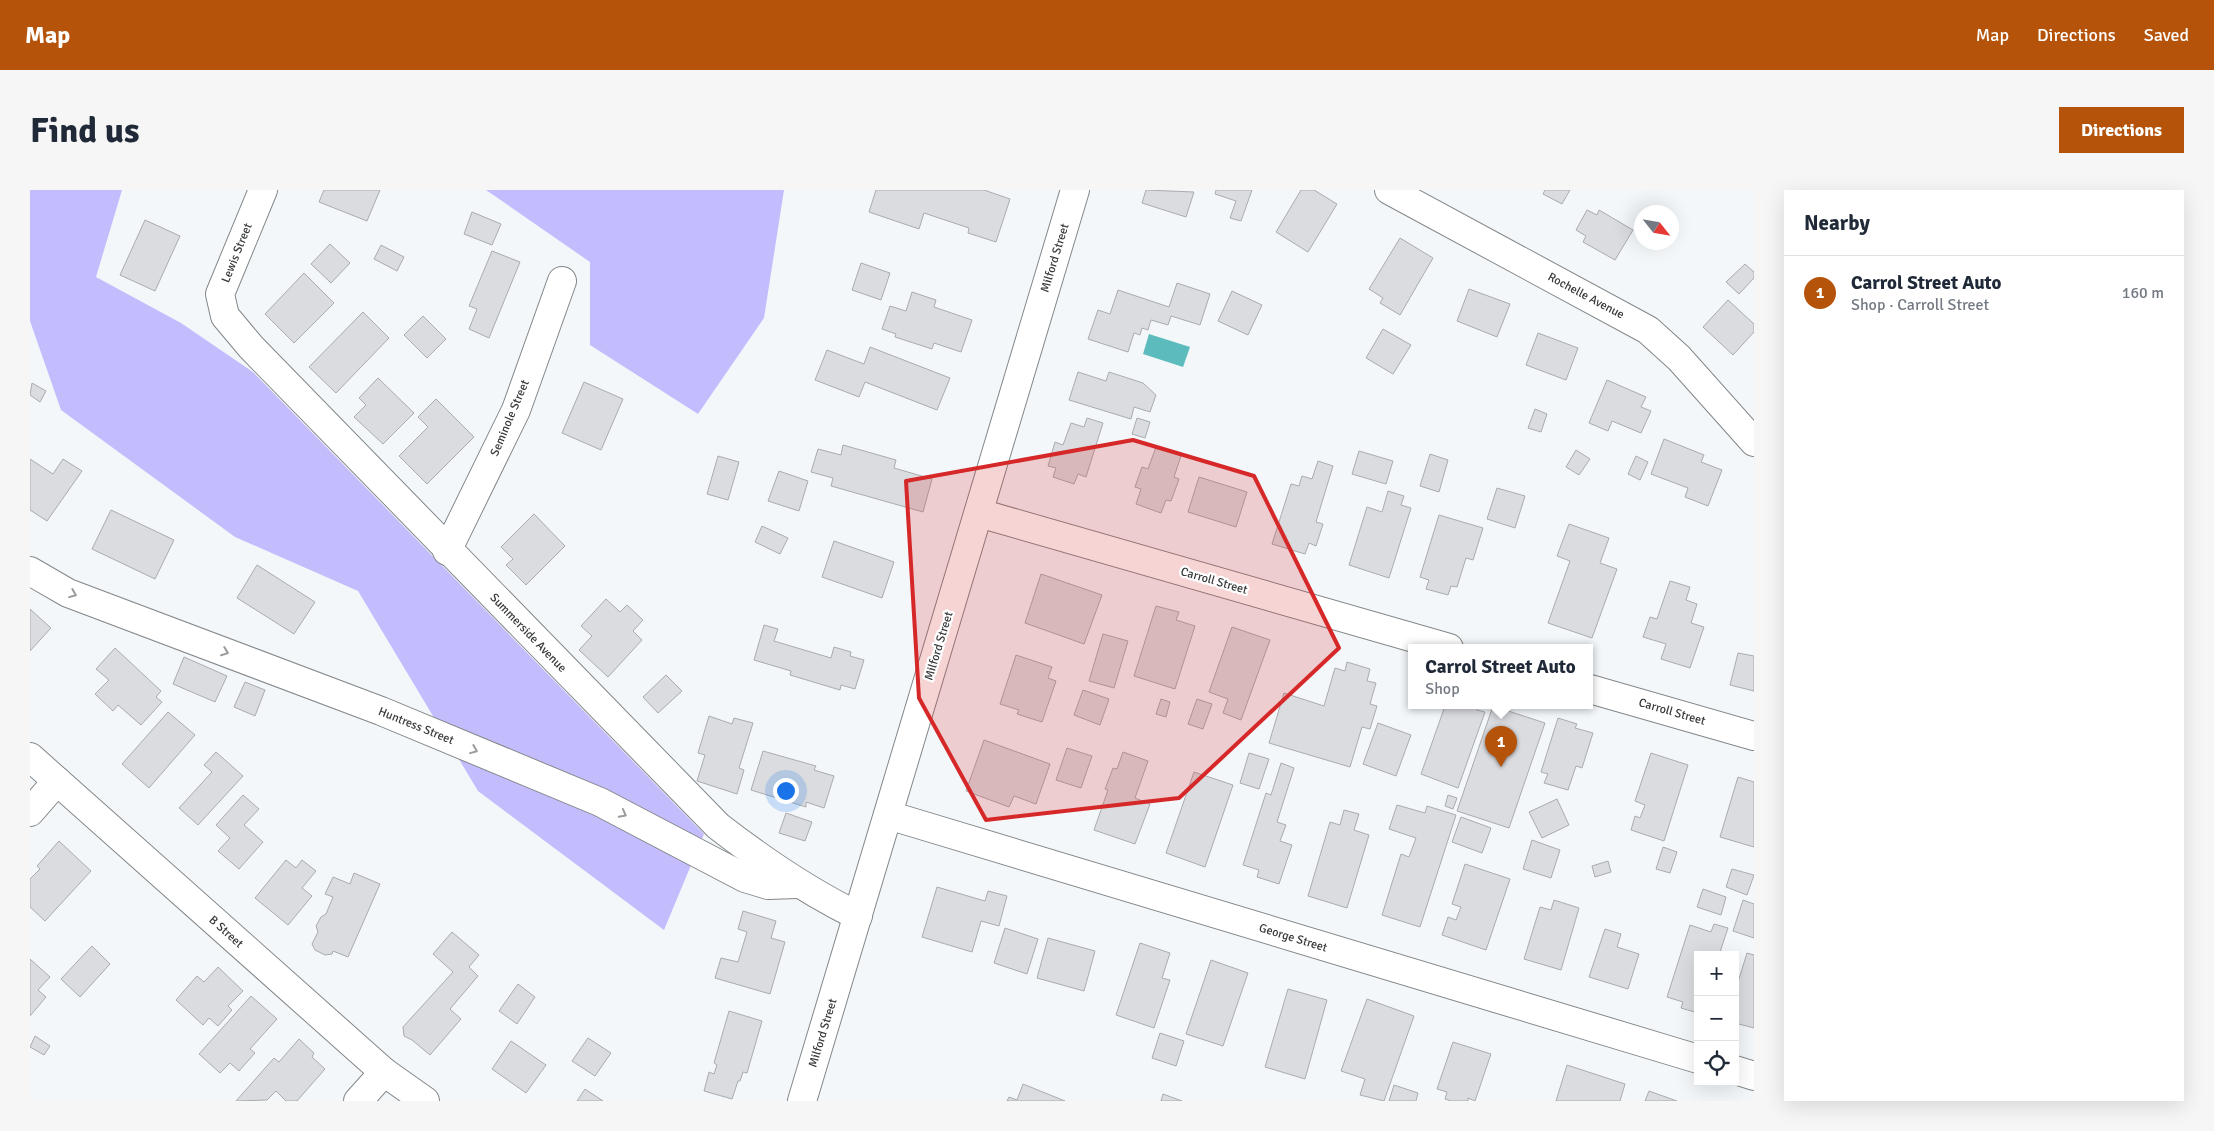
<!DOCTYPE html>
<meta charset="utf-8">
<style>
body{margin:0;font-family:Signika,sans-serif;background:#f6f6f7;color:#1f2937}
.controls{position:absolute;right:15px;bottom:15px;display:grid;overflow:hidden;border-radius:0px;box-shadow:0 5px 20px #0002}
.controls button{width:45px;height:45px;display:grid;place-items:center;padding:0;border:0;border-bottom:1px solid #e0e1e3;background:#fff;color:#1f2937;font:25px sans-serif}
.compass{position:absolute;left:1604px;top:15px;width:45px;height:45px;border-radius:50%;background:#fff;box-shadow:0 5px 20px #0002;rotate:121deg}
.you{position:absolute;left:755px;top:600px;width:18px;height:18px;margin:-12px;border:4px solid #fff;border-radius:50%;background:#1a73e8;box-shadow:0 0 0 8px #1a73e833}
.badge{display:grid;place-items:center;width:32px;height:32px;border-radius:50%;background:#b45309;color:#fff;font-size:16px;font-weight:700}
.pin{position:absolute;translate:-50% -41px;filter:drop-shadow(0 1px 2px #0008)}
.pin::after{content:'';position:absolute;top:26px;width:18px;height:15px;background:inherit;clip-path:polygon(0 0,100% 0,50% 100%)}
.popup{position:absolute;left:1378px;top:454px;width:185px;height:65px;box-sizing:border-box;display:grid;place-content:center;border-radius:0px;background:#fff;filter:drop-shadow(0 1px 4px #0005);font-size:16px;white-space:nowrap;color:#747a83}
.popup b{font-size:19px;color:#1f2937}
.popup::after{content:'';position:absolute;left:50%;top:100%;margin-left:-10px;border:10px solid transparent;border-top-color:#fff}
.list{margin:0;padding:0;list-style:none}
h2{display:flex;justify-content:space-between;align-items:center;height:65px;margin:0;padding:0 20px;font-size:21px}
h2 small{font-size:16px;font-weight:400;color:#747a83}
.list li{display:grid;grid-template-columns:32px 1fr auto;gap:15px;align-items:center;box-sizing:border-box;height:75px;padding:0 20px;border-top:1px solid #e0e1e3}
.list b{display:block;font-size:19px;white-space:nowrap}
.list p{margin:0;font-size:16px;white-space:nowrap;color:#747a83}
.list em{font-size:16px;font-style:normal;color:#747a83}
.icon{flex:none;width:28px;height:28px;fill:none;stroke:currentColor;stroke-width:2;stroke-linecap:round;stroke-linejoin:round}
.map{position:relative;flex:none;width:1724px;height:911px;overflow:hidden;border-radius:0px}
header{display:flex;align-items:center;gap:30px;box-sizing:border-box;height:70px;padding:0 25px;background:#b45309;color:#fff}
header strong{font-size:24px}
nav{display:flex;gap:28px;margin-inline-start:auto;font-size:18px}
.intro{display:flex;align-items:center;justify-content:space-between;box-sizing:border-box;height:120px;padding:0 30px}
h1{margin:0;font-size:35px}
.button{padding:12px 22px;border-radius:0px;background:#b45309;color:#fff;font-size:18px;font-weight:700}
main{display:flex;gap:30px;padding:0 30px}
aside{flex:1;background:#fff;border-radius:0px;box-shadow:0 5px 20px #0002}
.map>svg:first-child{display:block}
.forest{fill:#c4bdfd}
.water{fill:#5cbbbc}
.building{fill:#dadce0;stroke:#aaabaf}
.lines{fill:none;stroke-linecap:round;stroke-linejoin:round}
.minor-casing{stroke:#838789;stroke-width:30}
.minor{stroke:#fff;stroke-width:28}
.oneway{stroke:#9a9c9c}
.marked{fill:#d62828;fill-opacity:0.2;stroke:#d62828;stroke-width:4;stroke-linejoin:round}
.labels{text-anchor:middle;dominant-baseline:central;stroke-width:4.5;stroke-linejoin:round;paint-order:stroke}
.street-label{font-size:12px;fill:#363839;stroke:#fff}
</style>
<header>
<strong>Map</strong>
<nav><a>Map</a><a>Directions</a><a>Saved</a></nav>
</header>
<div class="intro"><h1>Find us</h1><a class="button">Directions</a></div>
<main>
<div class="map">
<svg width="1724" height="911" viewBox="0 0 1724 911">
<rect width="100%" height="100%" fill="#f3f7fa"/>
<g class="forest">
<polygon points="0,0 92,0 66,87 151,133 223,182 674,644 634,740 448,601 328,401 205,347 31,220 0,131"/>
<polygon points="456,0 754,0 734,128 668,224 560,155 560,72"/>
</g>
<polygon class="water" points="1119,144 1160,157 1153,177 1113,164"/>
<g class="building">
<polygon points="294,0 350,0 337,31 289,12"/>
<polygon points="846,0 954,0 980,9 966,52 938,43 939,38 894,23 889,39 839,22"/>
<polygon points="1116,0 1164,2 1156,27 1112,13"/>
<polygon points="1186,0 1222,0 1211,31 1200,28 1206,11 1185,4"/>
<polygon points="1271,0 1284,0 1307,14 1278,62 1246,42"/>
<polygon points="1515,0 1540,0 1532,14 1513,4"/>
<polygon points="1557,20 1567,25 1569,20 1603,40 1585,70 1553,52 1556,46 1546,40"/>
<polygon points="442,22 471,34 462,55 434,44"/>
<polygon points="115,30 150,46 125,101 90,85"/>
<polygon points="1370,48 1403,68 1370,125 1350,113 1353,108 1339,99"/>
<polygon points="300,54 320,73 301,93 281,74"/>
<polygon points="351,55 374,67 367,81 344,69"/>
<polygon points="462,61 490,72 459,148 439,139 447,119 439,116"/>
<polygon points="831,73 860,83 851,110 822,100"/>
<polygon points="1715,74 1724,82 1724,88 1709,104 1696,92"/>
<polygon points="274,83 304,113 264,153 235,124"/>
<polygon points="1147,93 1180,104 1170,135 1141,126 1138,135 1121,130 1118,140 1112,138 1110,145 1104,143 1098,162 1058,149 1068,120 1080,124 1088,100 1139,117"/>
<polygon points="1439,99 1480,114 1467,147 1427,131"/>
<polygon points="1202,101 1232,115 1218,145 1188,131"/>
<polygon points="882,102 906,110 904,117 942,130 931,162 904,153 902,159 865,147 866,144 852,139 860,116 876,121"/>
<polygon points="1698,110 1724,134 1724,142 1703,165 1673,137"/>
<polygon points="333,122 359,148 306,203 279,177"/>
<polygon points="393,126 416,149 397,168 374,145"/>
<polygon points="1353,139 1381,155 1363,184 1336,168"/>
<polygon points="1508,143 1548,158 1536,190 1496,175"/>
<polygon points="840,157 920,188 907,220 835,192 829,207 785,190 797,160 834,174"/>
<polygon points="1048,182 1076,191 1079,182 1113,193 1126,205 1120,222 1104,217 1101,229 1039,210"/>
<polygon points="348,188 384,223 353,254 324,227 336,215 329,208"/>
<polygon points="1577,190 1616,207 1611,217 1621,221 1611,243 1582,231 1578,241 1559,233"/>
<polygon points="554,192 593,209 571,260 532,243"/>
<polygon points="2,193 16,201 10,212 0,205"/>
<polygon points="406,209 444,247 397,294 369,266 398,237 388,227"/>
<polygon points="1505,219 1517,224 1511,242 1498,238"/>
<polygon points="1057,228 1073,233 1056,287 1048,284 1044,294 1023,287 1026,278 1018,276 1025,252 1033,255 1041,233 1054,237"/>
<polygon points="1107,228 1120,232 1115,248 1102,244"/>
<polygon points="1634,249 1674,265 1671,272 1692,280 1678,316 1655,307 1658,298 1621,284"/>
<polygon points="813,255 866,270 864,278 902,289 893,322 801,296 803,288 781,282 788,259 811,265"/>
<polygon points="1126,257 1151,266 1144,287 1149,289 1141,311 1136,310 1131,323 1106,314 1111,299 1105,297 1112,277 1118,279"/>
<polygon points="1546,260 1560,269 1549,285 1536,277"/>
<polygon points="1329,261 1363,271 1356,294 1322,284"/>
<polygon points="1400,264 1418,270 1409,302 1390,296"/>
<polygon points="688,266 709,272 698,310 677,304"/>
<polygon points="1606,266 1618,272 1610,290 1598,284"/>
<polygon points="0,269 23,284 33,269 52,281 17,331 0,320"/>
<polygon points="1288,271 1303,276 1286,332 1293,334 1286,356 1279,353 1275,364 1242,354 1261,294 1269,296 1272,286 1282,289"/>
<polygon points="749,281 778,291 769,321 738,311"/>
<polygon points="1169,287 1217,302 1206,337 1158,322"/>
<polygon points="1467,298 1495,306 1485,338 1457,329"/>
<polygon points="1358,301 1374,306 1371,315 1381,318 1359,388 1319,375 1337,317 1352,322"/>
<polygon points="81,320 144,350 125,389 62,359"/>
<polygon points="504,324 535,356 496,395 476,375 483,369 471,357"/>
<polygon points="1409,325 1453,338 1443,370 1436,368 1427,397 1421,396 1418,405 1396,399 1399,390 1390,387"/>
<polygon points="1539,334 1579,348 1570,373 1587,379 1562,448 1518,433 1540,371 1527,366"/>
<polygon points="732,336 758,348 750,364 725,352"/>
<polygon points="804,351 864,372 852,408 792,387"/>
<polygon points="227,375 285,412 264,444 207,408"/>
<polygon points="1011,384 1072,405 1054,454 995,433"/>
<polygon points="1640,391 1660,397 1656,410 1667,414 1661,433 1674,437 1660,478 1631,469 1636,454 1613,447 1620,427 1627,429"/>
<polygon points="576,409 590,422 597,415 613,430 603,441 612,450 578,487 549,460 562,446 551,436"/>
<polygon points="1126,416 1149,422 1146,430 1165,436 1145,499 1104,486"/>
<polygon points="0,419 21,438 0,461"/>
<polygon points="734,435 748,439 744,451 801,468 804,457 821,462 820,466 834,470 825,499 811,495 810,500 760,485 761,481 724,470"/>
<polygon points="1202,437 1240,450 1211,530 1193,523 1198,509 1179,502"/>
<polygon points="1073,444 1098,451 1084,498 1059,491"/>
<polygon points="85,458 131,501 126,507 132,512 111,535 88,515 83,521 65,504 79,490 66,479"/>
<polygon points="1708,463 1724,466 1724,501 1700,495"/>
<polygon points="986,465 1022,477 1018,488 1026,491 1012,532 987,524 989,520 970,514"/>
<polygon points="154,467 197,486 185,512 143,494"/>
<polygon points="1317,472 1340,479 1337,491 1346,493 1340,514 1347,516 1340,539 1332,537 1320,577 1239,553 1254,503 1294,516 1305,478 1315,481"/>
<polygon points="636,485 652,501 628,523 613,507"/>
<polygon points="215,492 235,500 225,526 204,517"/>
<polygon points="1053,500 1079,509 1070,535 1044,525"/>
<polygon points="1131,509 1140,512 1136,527 1126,524"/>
<polygon points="1167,509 1182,514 1173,539 1158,534"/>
<polygon points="1415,516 1448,516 1447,520 1455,522 1428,598 1391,584"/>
<polygon points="1463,516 1515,533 1479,638 1427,621"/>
<polygon points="138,522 165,545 119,598 92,574"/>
<polygon points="679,526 702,534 704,528 723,533 709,578 714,580 707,604 667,591 675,565 668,563"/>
<polygon points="1528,528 1547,534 1545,538 1563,543 1552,578 1546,576 1538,600 1514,593 1518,584 1511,582"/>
<polygon points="1348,533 1381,545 1366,586 1333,574"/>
<polygon points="954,550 1020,574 1006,614 984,606 979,617 936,601"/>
<polygon points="1037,558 1062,566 1051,598 1026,590"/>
<polygon points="733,561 786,576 784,580 804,586 794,618 776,612 776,617 721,600"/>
<polygon points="186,562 213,586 168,635 149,618 182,582 174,575"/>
<polygon points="1093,562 1118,571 1105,608 1120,614 1105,654 1064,640 1078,600 1075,599 1083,578 1087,579"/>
<polygon points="1219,563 1239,569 1229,599 1210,593"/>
<polygon points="1621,563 1658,575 1634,651 1601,640 1605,626 1610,628 1615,615 1605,611"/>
<polygon points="1251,573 1264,578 1247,632 1256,635 1250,651 1262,655 1249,694 1227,687 1229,680 1213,675 1236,603 1241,605"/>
<polygon points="1164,582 1203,595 1175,677 1136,663"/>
<polygon points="1708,587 1724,592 1724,657 1690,647"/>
<polygon points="213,605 229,619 214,635 233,652 209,679 188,661 200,648 186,635"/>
<polygon points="1418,605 1427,608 1423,619 1415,616"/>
<polygon points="1527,609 1539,635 1512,648 1499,622"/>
<polygon points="1367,615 1395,623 1397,616 1426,625 1390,737 1352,725 1371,664 1379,667 1386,648 1359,639"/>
<polygon points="1314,620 1329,624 1324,640 1339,645 1317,718 1278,706 1300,632 1310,635"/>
<polygon points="756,623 782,632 775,651 749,643"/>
<polygon points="1431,627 1461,638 1452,663 1422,652"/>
<polygon points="1502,650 1530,660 1521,688 1493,679"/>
<polygon points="29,651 61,681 15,731 0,717 0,689 10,679 7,676"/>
<polygon points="1633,657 1647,662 1640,683 1626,679"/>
<polygon points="256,670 266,678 272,670 286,681 272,698 282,706 258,735 225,708"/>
<polygon points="1578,671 1581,682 1565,687 1562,676"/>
<polygon points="1435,674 1480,689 1456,760 1412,745 1418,727 1426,730 1431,717 1422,714"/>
<polygon points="1702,679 1724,685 1717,705 1696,697"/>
<polygon points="324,683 350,694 318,767 303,761 302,764 295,765 285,760 282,754 288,742 286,736 291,727 296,724 303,707 295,704 303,687 320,694"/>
<polygon points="907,697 955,711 958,701 977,706 969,736 951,731 942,762 892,747"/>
<polygon points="1673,699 1696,707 1691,725 1667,717"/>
<polygon points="1524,710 1549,718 1531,780 1494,769 1510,717 1521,720"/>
<polygon points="1713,710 1724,714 1724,748 1703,741"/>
<polygon points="713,721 746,731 741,748 755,752 740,804 685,788 691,768 708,772 717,742 708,739"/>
<polygon points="1684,734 1698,738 1689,765 1668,765 1668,823 1651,818 1653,812 1637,807 1660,735 1681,742"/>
<polygon points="975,738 1008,749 997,784 964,773"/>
<polygon points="1575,739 1591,744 1587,757 1609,764 1598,799 1559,787"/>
<polygon points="422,742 449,765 439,777 448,786 420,819 431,829 400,865 382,850 374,846 373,837 423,782 403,764"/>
<polygon points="1018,748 1065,761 1054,801 1007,788"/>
<polygon points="1110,753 1140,763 1132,788 1140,790 1124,838 1086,825"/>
<polygon points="62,756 80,774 50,807 31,789"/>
<polygon points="1717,763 1724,765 1724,838 1705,833 1705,802"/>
<polygon points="0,769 20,787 8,800 16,807 0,826"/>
<polygon points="1181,770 1218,783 1193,856 1156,844"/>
<polygon points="188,777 213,801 198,816 202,820 188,836 179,828 173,835 146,810 167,786 174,792"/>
<polygon points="488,794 505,807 487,834 469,821"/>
<polygon points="1258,799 1297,810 1275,889 1235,877"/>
<polygon points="221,806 247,829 220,859 225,863 209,881 200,873 190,883 169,864"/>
<polygon points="1337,809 1384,826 1354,911 1330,905 1335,889 1311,881"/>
<polygon points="699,821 732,831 717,883 713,882 710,891 708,891 702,909 674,901 679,882 684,884 687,875 684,873"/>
<polygon points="1130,843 1154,851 1146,876 1122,868"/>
<polygon points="5,846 20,856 14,865 0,857"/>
<polygon points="558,848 581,863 565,886 542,871"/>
<polygon points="269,849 284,863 282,867 295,879 267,911 256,911 246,901 237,910 206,911 244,868 249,872"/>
<polygon points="481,851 516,875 496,903 462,879"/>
<polygon points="1423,852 1461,864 1445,911 1438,908 1438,911 1421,911 1415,909 1417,902 1407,899"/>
<polygon points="1537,875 1595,894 1590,911 1526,911"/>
<polygon points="993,894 1035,911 977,911 979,907 987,910"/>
<polygon points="1364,895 1388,903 1386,911 1359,911"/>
<polygon points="555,899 573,911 547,911"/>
<polygon points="1619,901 1647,911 1615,911"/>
<polygon points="1133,904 1152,911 1131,911"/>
</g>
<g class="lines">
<defs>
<g id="minor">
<path d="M233 0 190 104 195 126 221 157 688 636C733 671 777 701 828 726"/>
<polyline points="1359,0 1618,140 1649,168 1724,252"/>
<polyline points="949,323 1419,458"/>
<polyline points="417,361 486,220 532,91"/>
<polyline points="0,381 38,403 351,521 570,612 715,688 738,695 767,694"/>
<polyline points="1560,499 1724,546"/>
<polyline points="0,567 354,882 395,911"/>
<polyline points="0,622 27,591"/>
<polyline points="858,625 1668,869"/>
<polyline points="1705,880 1724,886"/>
<polyline points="328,911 354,882"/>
<polyline points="772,911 1045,0"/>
</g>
</defs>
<use href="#minor" class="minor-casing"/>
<use href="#minor" class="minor"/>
</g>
<defs><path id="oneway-chevron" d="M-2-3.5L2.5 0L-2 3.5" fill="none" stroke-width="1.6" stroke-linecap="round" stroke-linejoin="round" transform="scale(1.25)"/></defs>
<g class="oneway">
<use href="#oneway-chevron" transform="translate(43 404) rotate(22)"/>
<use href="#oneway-chevron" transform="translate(195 462) rotate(21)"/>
<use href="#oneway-chevron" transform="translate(444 560) rotate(22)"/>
<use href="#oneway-chevron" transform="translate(593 624) rotate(28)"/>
</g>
<path class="marked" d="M1103 250 1224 286 1309 458 1149 608 956 630 889 508 876 291Z"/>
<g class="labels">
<g class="street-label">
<text transform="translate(207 63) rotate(-68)">Lewis Street</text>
<text transform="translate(1025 68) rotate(-73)">Milford Street</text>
<text transform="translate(1556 106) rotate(28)">Rochelle Avenue</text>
<text transform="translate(480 228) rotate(-67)">Seminole Street</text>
<text transform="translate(1184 391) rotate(16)">Carroll Street</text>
<text transform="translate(498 443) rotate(46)">Summerside Avenue</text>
<text transform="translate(909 456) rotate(-73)">Milford Street</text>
<text transform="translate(1642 522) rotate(16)">Carroll Street</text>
<text transform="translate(386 536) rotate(22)">Huntress Street</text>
<text transform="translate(196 742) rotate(42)">B Street</text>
<text transform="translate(1263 748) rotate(17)">George Street</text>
<text transform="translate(793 843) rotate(-73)">Milford Street</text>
</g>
</g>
</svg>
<div class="controls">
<button>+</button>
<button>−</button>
<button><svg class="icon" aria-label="locate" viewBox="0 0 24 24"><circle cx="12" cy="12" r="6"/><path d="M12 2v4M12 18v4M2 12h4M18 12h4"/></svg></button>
</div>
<svg class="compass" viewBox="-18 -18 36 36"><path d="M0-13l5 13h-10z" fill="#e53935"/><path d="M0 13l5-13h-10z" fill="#747a83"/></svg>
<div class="you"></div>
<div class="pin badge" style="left:1471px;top:577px">1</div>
<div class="popup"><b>Carrol Street Auto</b>Shop</div>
</div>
<aside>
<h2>Nearby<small></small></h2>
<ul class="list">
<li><span class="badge">1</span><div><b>Carrol Street Auto</b><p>Shop · Carroll Street</p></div><em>160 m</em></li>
</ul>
</aside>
</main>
